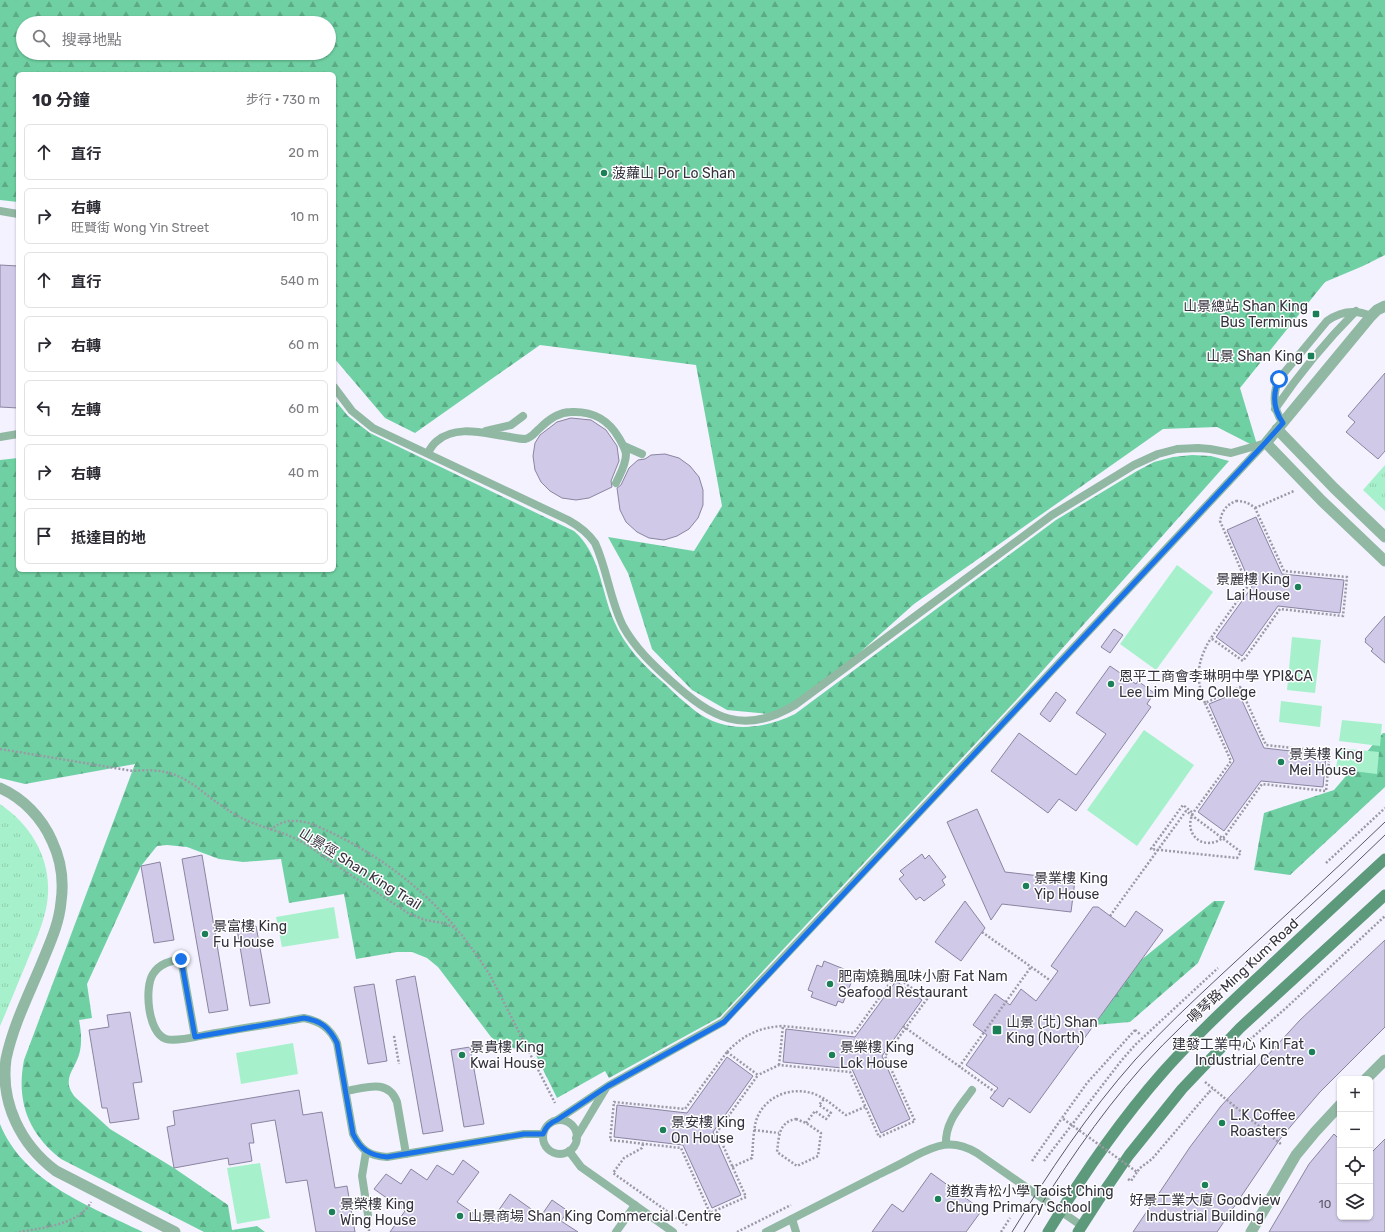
<!DOCTYPE html>
<html lang="zh-TW">
<meta charset="utf-8">
<style>
body{margin:0;font-family:Rubik,"Noto Sans TC",sans-serif;background:#f2f2f3;color:#2b2b33}
.controls{position:absolute;right:12px;bottom:12px;display:grid;overflow:hidden;border-radius:6px;box-shadow:0 1px 3px #0004}
.controls button{width:36px;height:36px;display:grid;place-items:center;padding:0;border:0;border-bottom:1px solid #e1e1e2;background:#fff;color:#2b2b33;font:20px sans-serif}
.stop{position:absolute;width:12px;height:12px;margin:-9px;border:3px solid #1a73e8;border-radius:50%;background:#fff}
.stop.end{background:#1a73e8;border-color:#fff;box-shadow:0 1px 4px #0008}
.list{margin:0;padding:0;list-style:none}
h2{display:flex;justify-content:space-between;align-items:center;height:52px;margin:0;padding:0 16px;font-size:17px}
h2 small{font-size:13px;font-weight:400;color:#7c7c81}
.list li{display:grid;grid-template-columns:26px 1fr auto;gap:12px;align-items:center;box-sizing:border-box;height:56px;margin:0 8px 8px;padding:0 8px;border:1px solid #e1e1e2;border-radius:6px}
.list b{display:block;font-size:15px;white-space:nowrap}
.list p{margin:0;font-size:13px;white-space:nowrap;color:#7c7c81}
.list em{font-size:13px;font-style:normal;color:#7c7c81}
.icon{flex:none;width:22px;height:22px;fill:none;stroke:currentColor;stroke-width:2;stroke-linecap:round;stroke-linejoin:round}
.map{position:relative;flex:none;width:1385px;height:1232px;overflow:hidden}
.search{position:absolute;background:#fff;box-shadow:0 1px 3px #0004;left:16px;top:16px;width:320px;height:44px;display:flex;align-items:center;gap:10px;box-sizing:border-box;padding:0 14px;border-radius:22px;color:#7c7c81;font-size:15px}
.panel{position:absolute;background:#fff;box-shadow:0 1px 3px #0004;left:16px;top:72px;width:320px;height:500px;border-radius:6px}
.map>svg:first-child{display:block}
.forest{fill:url(#forest-firs);fill-rule:evenodd}
.park{fill:url(#park-tufts)}
.garden{fill:#a6f1cb}
.building{fill:#d0cae8;stroke:#8a84a1}
.lines{fill:none;stroke-linecap:round;stroke-linejoin:round}
.path{stroke:#9b99a5;stroke-width:2.5;stroke-dasharray:2 2;stroke-linecap:butt}
.service{stroke:#91b8a3;stroke-width:8}
.minor{stroke:#91b8a3;stroke-width:11}
.secondary{stroke:#5d9a7c;stroke-width:11}
.tram{stroke:#595763;stroke-width:1}
.path-bridge{stroke:#9b99a5;stroke-width:2.5;stroke-dasharray:2 2;stroke-linecap:butt}
.service-bridge{stroke:#91b8a3;stroke-width:8}
.route{stroke:#1a73e8;stroke-width:5}
.poi-dot{fill:#1b7f58;stroke:#fff;stroke-width:1.5}
.labels{text-anchor:middle;dominant-baseline:central;stroke-width:3;stroke-linejoin:round;paint-order:stroke}
.number-label{font-size:12px;fill:#5b5868}
.poi-label{font-size:14px;fill:#34323e;stroke:#fff;text-anchor:start}
.street-label{font-size:14px;fill:#34323e;stroke:#fff}
</style>
<div class="map">
<svg width="1385" height="1232" viewBox="0 0 1385 1232">
<defs>
<pattern id="forest-firs" width="22" height="20" patternUnits="userSpaceOnUse"><rect width="22" height="20" fill="#6fd1a3"/><path d="M5 1l3.5 6h-7zM16 11l3.5 6h-7z" fill="#5caa86"/></pattern>
<pattern id="park-tufts" width="24" height="20" patternUnits="userSpaceOnUse"><rect width="24" height="20" fill="#a6f1cb"/><path d="M3 7l-1-3M5 7V3M7 7l1-3M15 17l-1-3M17 17v-4M19 17l1-3" fill="none" stroke="#90cfaf"/></pattern>
</defs>
<rect width="100%" height="100%" fill="#f4f2ff"/>
<g class="forest">
<path d="M0 0H1385V255L1363 266 1325 282 1240 388 1258 448 1217 427 1163 429 914 604 809 698 768 714 727 710 692 690 652 649 628 573 608 537 694 551 722 506 696 365 540 345 415 433 385 418 334 358V74H18V202L0 200ZM23 23H329V53H23Z"/>
<path d="M334 399 348 416 370 433 574 531C600 553 601 591 614 621 625 647 644 666 665 684 674 693 684 702 694 710 725 734 762 730 795 714L1056 520 1137 471 1154 462 1173 457 1192 455 1211 456 1229 461 1020 696 720 1017 609 1078 605 1071 557 1098 532 1047C515 1051 504 1048 491 1037L438 967 427 958 412 952H397L356 959 344 894 289 903 281 859 243 862 219 859 187 847 167 845 157 846 141 866 87 984 92 1018 79 1020C81 1030 82 1041 80 1051 76 1070 60 1078 75 1097L110 1129 174 1168 228 1205 232 1230 257 1226 265 1232H204L61 1159C28 1133 16 1101 24 1060L135 764 25 784 0 778V460L18 458V570H334Z"/>
<polygon points="1383,733 1385,733 1385,787 1290,875 1254,870 1264,813 1334,790"/>
<polygon points="1214,901 1225,901 1198,963 1130,1022 1094,1025 1141,960"/>
<path d="M0 1124C24 1183 90 1206 143 1232H0Z"/>
</g>
<g class="park">
<polygon points="1385,465 1385,511 1363,490"/>
<path d="M0 804C35 828 55 866 46 909 42 928 33 946 26 964 17 985 9 1006 0 1026Z"/>
</g>
<g class="garden">
<polygon points="1177,565 1213,592 1156,670 1120,644"/>
<polygon points="1292,637 1321,640 1315,693 1287,690"/>
<polygon points="1281,701 1322,706 1320,727 1279,722"/>
<polygon points="1342,720 1382,724 1380,746 1339,741"/>
<polygon points="1144,730 1194,765 1137,846 1087,810"/>
<polygon points="1339,748 1379,752 1377,774 1336,769"/>
<polygon points="334,907 339,938 282,947 276,917"/>
<polygon points="293,1043 298,1074 241,1084 236,1053"/>
<polygon points="260,1163 270,1218 237,1224 227,1168"/>
</g>
<g class="building">
<polygon points="0,265 18,266 18,408 0,407"/>
<polygon points="1385,373 1385,451 1378,459 1346,432 1355,422 1348,416"/>
<polygon points="571,418 591,420 606,430 617,446 619,461 611,481 612,487 589,498 576,500 562,498 550,491 541,482 535,470 533,456 535,443 540,435 557,422"/>
<polygon points="665,454 679,458 690,466 699,477 703,490 703,505 698,518 689,529 677,536 664,540 649,538 637,532 626,522 620,510 617,488 621,485 629,468 638,460 645,459 651,455"/>
<polygon points="1256,517 1282,574 1344,580 1340,613 1278,606 1242,656 1216,637 1252,587 1227,530"/>
<polygon points="1385,616 1385,663 1371,651 1373,649 1365,642 1366,640 1365,639"/>
<polygon points="1114,629 1123,635 1110,653 1101,647"/>
<polygon points="1110,666 1136,684 1138,681 1154,693 1147,704 1151,707 1076,811 1059,799 1048,813 991,771 1019,733 1076,775 1106,734 1076,713"/>
<polygon points="1056,692 1066,700 1050,722 1040,714"/>
<polygon points="1238,692 1264,748 1326,755 1323,787 1261,781 1224,831 1198,812 1234,761 1209,704"/>
<polygon points="977,809 1005,872 1075,880 1071,912 1002,904 991,920 947,822"/>
<polygon points="922,854 925,859 929,855 946,877 942,880 945,885 924,901 920,897 916,900 899,879 904,875 900,871"/>
<polygon points="202,855 228,1010 209,1013 182,859"/>
<polygon points="160,862 174,940 154,943 141,866"/>
<polygon points="965,901 985,928 961,961 935,942"/>
<polygon points="1093,907 1098,907 1125,927 1136,911 1163,930 1030,1113 1009,1098 1003,1107 990,1098 998,1088 966,1065 987,1035 973,1025 995,994 1010,1005 1021,989 1036,1001 1058,971 1051,966"/>
<polygon points="256,926 270,1003 250,1006 237,929"/>
<polygon points="1385,940 1385,1027 1320,1092 1296,1120 1280,1139 1217,1232 1133,1232 1190,1147 1221,1106 1300,1020"/>
<polygon points="824,961 849,971 847,976 853,978 843,1003 838,1001 836,1006 811,997 813,992 808,990 817,965 822,967"/>
<polygon points="415,976 443,1131 423,1134 396,980"/>
<polygon points="896,981 922,1000 882,1056 910,1119 881,1133 852,1069 783,1062 786,1029 855,1037"/>
<polygon points="374,984 387,1061 368,1064 354,987"/>
<polygon points="130,1012 142,1082 133,1083 139,1119 110,1123 107,1108 102,1108 89,1030 109,1027 107,1015"/>
<polygon points="470,1047 484,1124 464,1127 451,1050"/>
<polygon points="727,1057 753,1076 713,1132 741,1195 712,1208 683,1145 614,1137 617,1105 687,1113"/>
<polygon points="299,1090 303,1115 322,1112 335,1188 347,1186 355,1232 316,1232 307,1180 286,1183 275,1120 251,1124 254,1143 249,1143 252,1161 229,1165 228,1158 174,1168 167,1127 175,1125 173,1111"/>
<polygon points="1334,1134 1340,1140 1340,1217 1370,1217 1370,1154 1385,1139 1385,1232 1269,1232 1309,1164"/>
<polygon points="463,1160 479,1172 457,1202 489,1224 510,1194 541,1216 552,1200 568,1211 561,1221 578,1232 390,1232 405,1211 374,1189 386,1174 401,1184 411,1169 427,1180 437,1165 453,1175"/>
<polygon points="931,1173 982,1210 966,1232 872,1232 892,1204 903,1212"/>
</g>
<g class="lines">
<g class="path">
<path d="M1236 501C1244 501 1249 503 1255 508L1284 571 1347 577 1343 616 1280 609 1243 661 1211 638 1248 586 1220 521C1222 511 1226 505 1236 501Z"/>
<polyline points="1255,508 1294,491"/>
<path d="M1240 687 1266 745 1330 752 1326 791 1262 784 1225 836C1206 853 1182 836 1193 813L1231 761 1205 703Z"/>
<path d="M1205 703C1195 678 1197 661 1211 638"/>
<path d="M0 749 133 771C187 765 196 793 238 816 257 827 280 830 300 841 312 847 323 857 335 864 359 881 384 897 408 913L425 920 443 923 453 927 461 934 476 954 490 975 555 1103"/>
<path d="M270 830C277 825 283 821 292 821 306 820 319 827 332 833 380 856 422 888 457 929"/>
<polyline points="1179,852 1151,849 1183,805 1193,813"/>
<polyline points="1326,863 1385,808"/>
<polyline points="982,932 1051,981"/>
<polyline points="1135,1030 1141,1035"/>
<polyline points="394,1036 399,1064"/>
<polyline points="1238,1050 1286,1008 1385,916"/>
<path d="M727 1052C743 1035 760 1027 783 1026L854 1033 895 976 927 999 885 1056 915 1121 879 1137 850 1072 779 1065 758 1075"/>
<polygon points="727,1052 758,1075 717,1132 746,1197 710,1213 681,1148 610,1140 614,1102 685,1109"/>
<polyline points="779,1065 783,1026"/>
<polyline points="959,1067 1031,967"/>
<polyline points="1205,1082 1282,1145"/>
<polyline points="1209,1092 1213,1089"/>
<path d="M796 1119 806 1123 821 1133 818 1156 797 1166 777 1152C779 1138 778 1122 796 1119Z"/>
<polyline points="806,1123 815,1111 826,1119 831,1113 819,1105 824,1099"/>
<polyline points="754,1130 779,1133"/>
<polyline points="643,1144 642,1148 624,1158 613,1173 688,1226"/>
<polyline points="1032,1161 1062,1118"/>
<polyline points="1044,1161 1121,1061 1135,1045 1218,968"/>
<path d="M732 1167 752 1158C753 1146 753 1133 756 1121 764 1095 795 1084 819 1096 828 1100 837 1109 846 1115L865 1107"/>
<polyline points="1128,1179 1131,1181 1137,1172"/>
<polyline points="369,1225 369,1232"/>
<path d="M19 1232C41 1228 79 1225 91 1202"/>
<polyline points="737,1232 791,1205"/>
<polyline points="1001,1232 1010,1218"/>
</g>
<g class="service">
<polyline points="0,211 18,214"/>
<path d="M334 387 352 411 373 428 568 520C579 526 588 533 595 543 607 569 610 600 623 626 635 648 653 665 671 681 712 718 743 736 795 705L1052 515 1134 465 1158 454 1177 449 1198 448 1210 449 1231 453 1266 443"/>
<path d="M1275 409C1299 374 1326 341 1356 311"/>
<path d="M1283 423C1273 409 1272 395 1279 379L1327 321C1341 311 1355 309 1371 316"/>
<polyline points="486,431 511,425 523,416"/>
<polyline points="0,437 18,434"/>
<polyline points="624,446 642,454"/>
<path d="M428 453C430 449 433 444 437 441 455 425 483 433 504 436 511 437 519 439 525 439 532 438 535 432 540 428 548 420 559 412 571 412 593 411 608 419 619 438 622 443 625 448 626 454 626 465 620 474 616 483"/>
<path d="M195 1037 181 959C170 961 159 964 153 974 144 988 148 1033 166 1039 175 1042 195 1037 205 1035 238 1029 271 1024 304 1018 320 1021 330 1028 337 1043L353 1134C361 1150 369 1156 387 1157L524 1134H543"/>
<path d="M346 1091C365 1088 388 1078 397 1102L406 1154"/>
<polyline points="557,1120 608,1086 723,1022 1265,443"/>
<circle cx="560" cy="1137" r="17"/>
<polyline points="576,1138 606,1088"/>
<path d="M946 1144C945 1122 960 1107 972 1090"/>
<polyline points="569,1151 581,1167 673,1232"/>
<polyline points="366,1152 362,1176 368,1215"/>
<path d="M876 1176C888 1170 901 1164 913 1157 936 1145 952 1138 977 1153L1082 1226"/>
<polyline points="792,1219 796,1232"/>
<polyline points="616,1232 635,1205"/>
</g>
<g class="minor">
<polyline points="1385,306 1377,310 1371,316 1266,443 1322,501 1385,561"/>
<polyline points="1277,429 1334,488 1385,537"/>
<path d="M0 788C23 798 42 818 52 841 61 860 64 881 61 902 59 925 49 945 41 965 28 996 13 1026 6 1059 0 1103 21 1145 56 1171L175 1232"/>
<polyline points="1366,1079 1385,1060"/>
<polyline points="1251,1232 1296,1155 1315,1132 1340,1105"/>
</g>
<g class="secondary">
<path d="M1048 1232C1082 1176 1119 1122 1163 1072 1195 1036 1230 1003 1266 970 1305 933 1345 896 1385 859"/>
<polyline points="1078,1232 1105,1190 1129,1155 1182,1089 1240,1028 1385,895"/>
</g>
<g class="tram">
<path d="M1012 1232C1049 1172 1088 1113 1135 1060 1162 1030 1192 1002 1221 975 1276 924 1331 874 1385 822"/>
<path d="M1024 1232C1060 1174 1097 1118 1142 1067 1169 1037 1199 1010 1228 982 1280 933 1334 885 1385 835"/>
</g>
<g class="path-bridge">
<polyline points="1110,916 1186,811 1241,852 1237,858 1179,852"/>
<polyline points="903,1026 995,1092"/>
<polyline points="1135,1030 1087,1083 1062,1118 1137,1172 1140,1168 1152,1159 1209,1092"/>
</g>
<polyline class="service-bridge" points="766,1232 876,1176"/>
</g>
<g class="lines">
<path class="route" d="M181 959 195 1037 304 1018C321 1021 329 1027 337 1043L353 1134C361 1150 369 1155 387 1157L524 1134H543C546 1127 549 1123 557 1120L608 1086 724 1022 1266 442 1283 423C1273 409 1272 395 1279 379"/>
</g>
<g class="poi-dot">
<circle cx="604" cy="173" r="4"/>
<rect x="1312" y="310" width="8" height="8" rx="2"/>
<rect x="1307" y="352" width="8" height="8" rx="2"/>
<circle cx="1298" cy="587" r="4"/>
<circle cx="1111" cy="684" r="4"/>
<circle cx="1281" cy="762" r="4"/>
<circle cx="1026" cy="886" r="4"/>
<circle cx="205" cy="934" r="4"/>
<circle cx="830" cy="984" r="4"/>
<rect x="992" y="1025" width="10" height="10" rx="2"/>
<circle cx="1312" cy="1052" r="4"/>
<circle cx="462" cy="1055" r="4"/>
<circle cx="832" cy="1055" r="4"/>
<circle cx="1222" cy="1123" r="4"/>
<circle cx="663" cy="1130" r="4"/>
<circle cx="1205" cy="1185" r="4"/>
<circle cx="938" cy="1199" r="4"/>
<circle cx="332" cy="1212" r="4"/>
<circle cx="460" cy="1216" r="4"/>
</g>
<g class="labels">
<g class="number-label">
<text x="1325" y="1204">10</text>
</g>
<g class="poi-label">
<text x="612" y="173">菠蘿山 Por Lo Shan</text>
<text x="1308" y="306" text-anchor="end">山景總站 Shan King<tspan x="1308" dy="16">Bus Terminus</tspan></text>
<text x="1303" y="356" text-anchor="end">山景 Shan King</text>
<text x="1290" y="579" text-anchor="end">景麗樓 King<tspan x="1290" dy="16">Lai House</tspan></text>
<text x="1119" y="676">恩平工商會李琳明中學 YPI&amp;CA<tspan x="1119" dy="16">Lee Lim Ming College</tspan></text>
<text x="1289" y="754">景美樓 King<tspan x="1289" dy="16">Mei House</tspan></text>
<text x="1034" y="878">景業樓 King<tspan x="1034" dy="16">Yip House</tspan></text>
<text x="213" y="926">景富樓 King<tspan x="213" dy="16">Fu House</tspan></text>
<text x="838" y="976">肥南燒鵝風味小廚 Fat Nam<tspan x="838" dy="16">Seafood Restaurant</tspan></text>
<text x="1006" y="1022">山景 (北) Shan<tspan x="1006" dy="16">King (North)</tspan></text>
<text x="1304" y="1044" text-anchor="end">建發工業中心 Kin Fat<tspan x="1304" dy="16">Industrial Centre</tspan></text>
<text x="470" y="1047">景貴樓 King<tspan x="470" dy="16">Kwai House</tspan></text>
<text x="840" y="1047">景樂樓 King<tspan x="840" dy="16">Lok House</tspan></text>
<text x="1230" y="1115">L.K Coffee<tspan x="1230" dy="16">Roasters</tspan></text>
<text x="671" y="1122">景安樓 King<tspan x="671" dy="16">On House</tspan></text>
<text x="946" y="1191">道教青松小學 Taoist Ching<tspan x="946" dy="16">Chung Primary School</tspan></text>
<text x="1205" y="1200" text-anchor="middle">好景工業大廈 Goodview<tspan x="1205" dy="16">Industrial Building</tspan></text>
<text x="340" y="1204">景榮樓 King<tspan x="340" dy="16">Wing House</tspan></text>
<text x="468" y="1216">山景商場 Shan King Commercial Centre</text>
</g>
<g class="street-label">
<text transform="translate(360 869) rotate(32)">山景徑 Shan King Trail</text>
<text transform="translate(1243 971) rotate(-43)">鳴琴路 Ming Kum Road</text>
</g>
</g>
</svg>
<div class="controls">
<button>+</button>
<button>−</button>
<button><svg class="icon" aria-label="locate" viewBox="0 0 24 24"><circle cx="12" cy="12" r="6"/><path d="M12 2v4M12 18v4M2 12h4M18 12h4"/></svg></button>
<button><svg class="icon" aria-label="layers" viewBox="0 0 24 24"><path d="M12 4l9 5-9 5-9-5zM3 14l9 5 9-5"/></svg></button>
</div>
<div class="stop" style="left:1279px;top:379px"></div>
<div class="stop end" style="left:181px;top:959px"></div>
<div class="search"><svg class="icon" aria-label="search" viewBox="0 0 24 24"><circle cx="10" cy="10" r="6"/><path d="M15 15l6 6"/></svg>搜尋地點</div>
<section class="panel">
<h2>10 分鐘<small>步行 · 730 m</small></h2>
<ul class="list">
<li><svg class="icon" aria-label="ahead" viewBox="0 0 24 24"><path d="M12 20V5M6 11l6-6 6 6"/></svg><div><b>直行</b></div><em>20 m</em></li>
<li><svg class="icon" aria-label="right" viewBox="0 0 24 24"><path d="M7 20v-9h11M14 6l5 5-5 5"/></svg><div><b>右轉</b><p>旺賢街 Wong Yin Street</p></div><em>10 m</em></li>
<li><svg class="icon" aria-label="ahead" viewBox="0 0 24 24"><path d="M12 20V5M6 11l6-6 6 6"/></svg><div><b>直行</b></div><em>540 m</em></li>
<li><svg class="icon" aria-label="right" viewBox="0 0 24 24"><path d="M7 20v-9h11M14 6l5 5-5 5"/></svg><div><b>右轉</b></div><em>60 m</em></li>
<li><svg class="icon" aria-label="left" viewBox="0 0 24 24"><path d="M17 20v-9H6M10 6l-5 5 5 5"/></svg><div><b>左轉</b></div><em>60 m</em></li>
<li><svg class="icon" aria-label="right" viewBox="0 0 24 24"><path d="M7 20v-9h11M14 6l5 5-5 5"/></svg><div><b>右轉</b></div><em>40 m</em></li>
<li><svg class="icon" aria-label="arrive" viewBox="0 0 24 24"><path d="M6 21V4h12l-3 4 3 4H6"/></svg><div><b>抵達目的地</b></div></li>
</ul>
</section>
</div>
